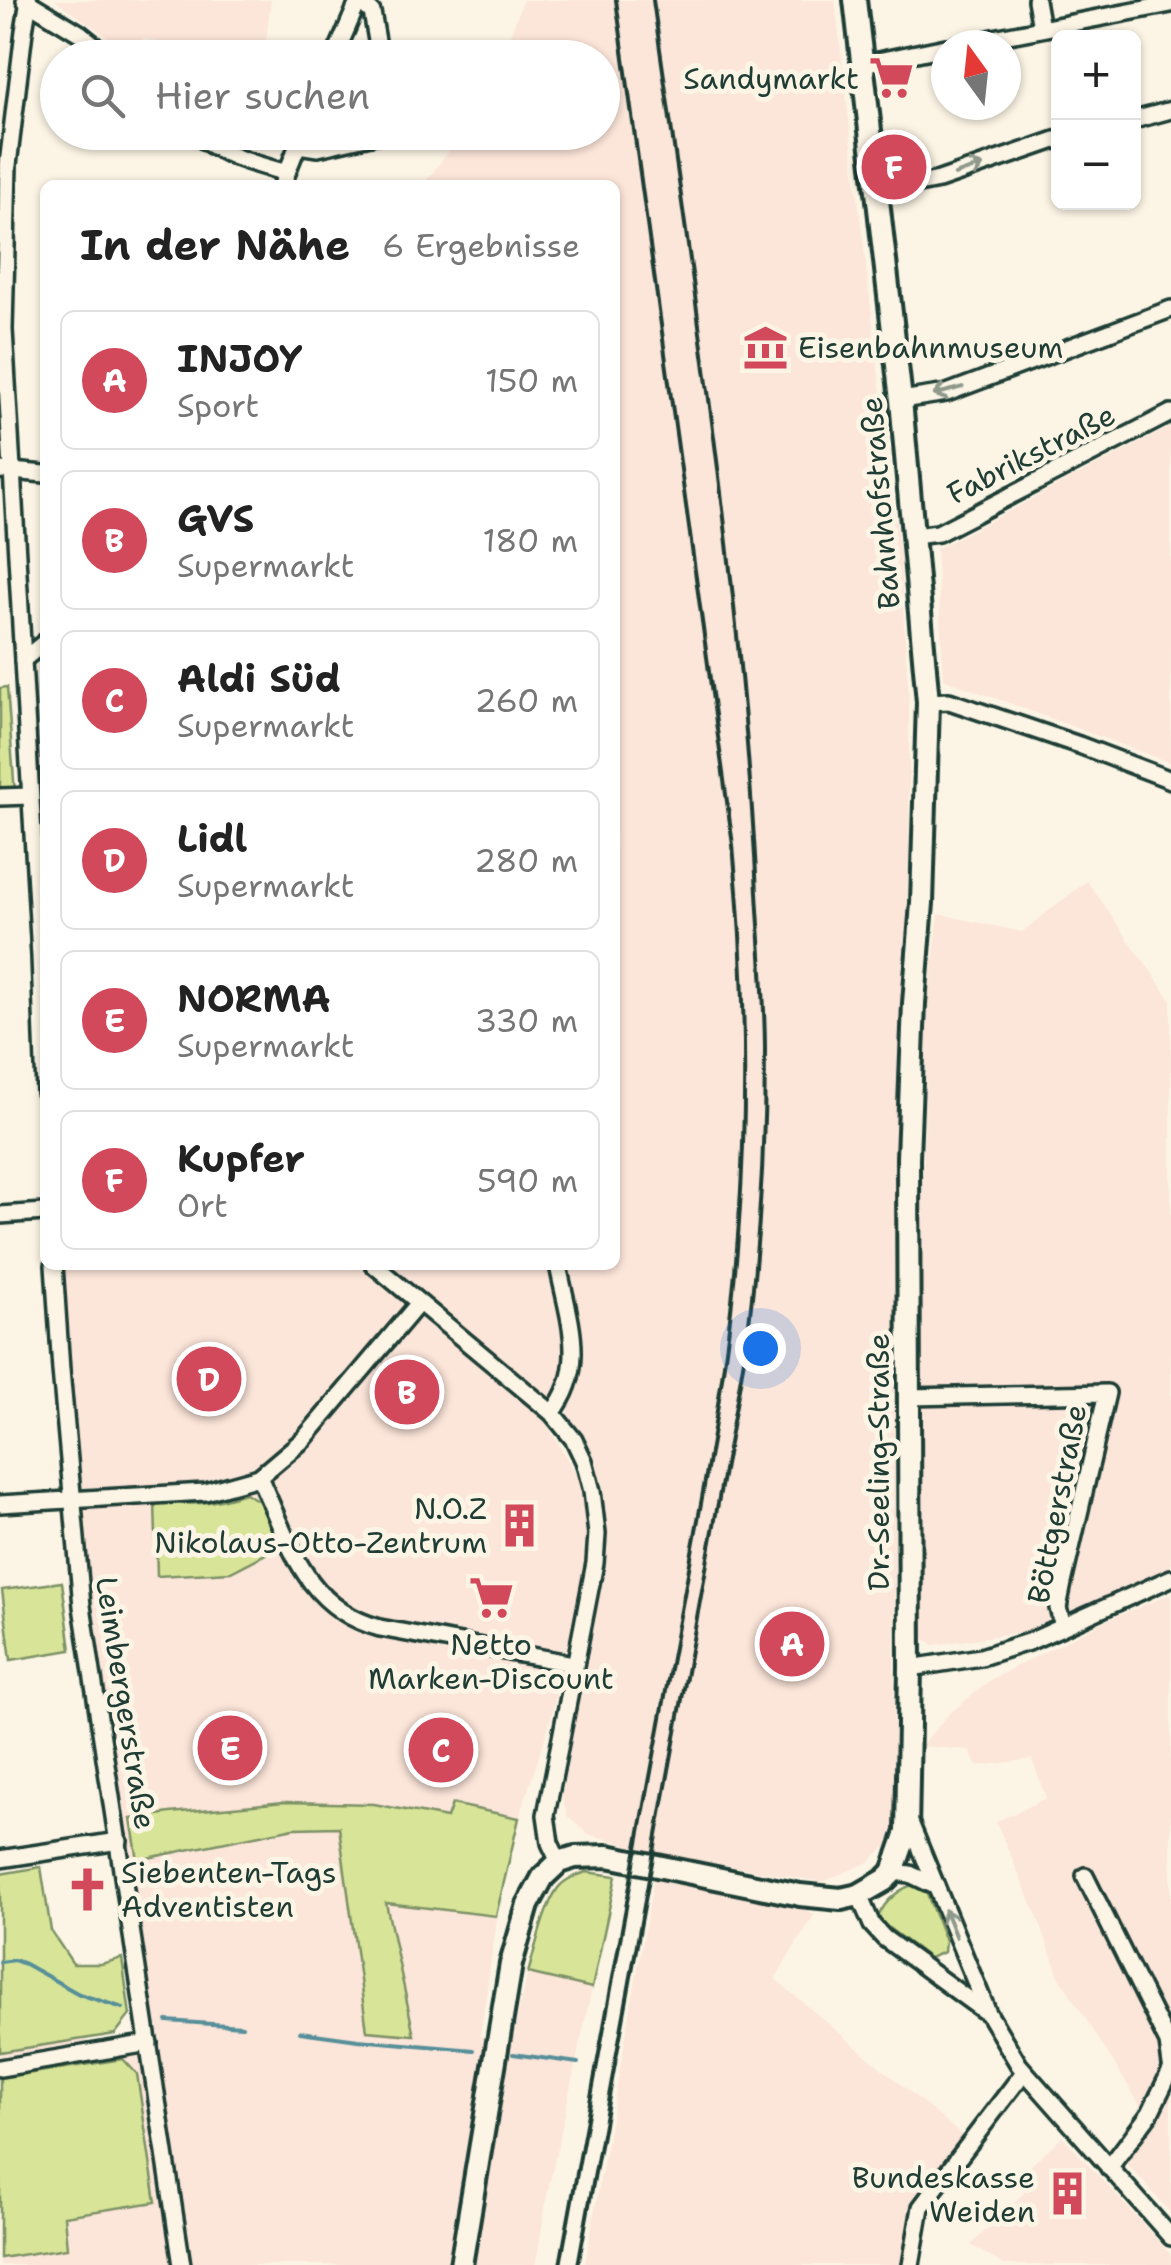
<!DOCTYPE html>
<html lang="de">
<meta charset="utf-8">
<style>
body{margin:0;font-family:"Shantell Sans",sans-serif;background:#f2f2f2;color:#222}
.controls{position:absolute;right:30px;top:30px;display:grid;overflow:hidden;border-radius:15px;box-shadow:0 2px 8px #0004}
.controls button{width:90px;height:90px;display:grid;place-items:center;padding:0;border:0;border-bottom:2px solid #e0e0e0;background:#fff;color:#222;font:50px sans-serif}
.compass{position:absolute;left:931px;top:30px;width:90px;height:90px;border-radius:50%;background:#fff;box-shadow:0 2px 8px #0004;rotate:345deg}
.you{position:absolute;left:760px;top:1348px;width:35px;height:35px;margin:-25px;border:8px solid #fff;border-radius:50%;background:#1a73e8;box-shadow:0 0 0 15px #1a73e833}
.badge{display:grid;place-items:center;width:65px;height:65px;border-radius:50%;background:#d1495b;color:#fff;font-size:32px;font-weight:700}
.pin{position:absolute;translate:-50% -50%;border:5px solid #fff;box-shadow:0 2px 10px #0006}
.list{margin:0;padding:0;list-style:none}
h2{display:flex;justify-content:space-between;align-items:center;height:130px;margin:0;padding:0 40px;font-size:42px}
h2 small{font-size:32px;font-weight:400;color:#767676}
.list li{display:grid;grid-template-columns:65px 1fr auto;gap:30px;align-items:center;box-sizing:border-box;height:140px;margin:0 20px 20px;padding:0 20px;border:2px solid #e0e0e0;border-radius:15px}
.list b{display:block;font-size:38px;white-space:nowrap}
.list p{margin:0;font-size:32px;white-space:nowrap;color:#767676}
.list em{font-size:32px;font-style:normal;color:#767676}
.icon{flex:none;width:55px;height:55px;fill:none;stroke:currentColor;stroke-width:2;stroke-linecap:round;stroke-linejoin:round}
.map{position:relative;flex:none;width:1171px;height:2265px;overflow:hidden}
.search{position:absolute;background:#fff;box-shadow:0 2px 8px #0004;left:40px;top:40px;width:580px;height:110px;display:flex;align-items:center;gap:25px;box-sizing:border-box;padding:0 35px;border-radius:55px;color:#767676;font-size:38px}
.panel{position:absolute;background:#fff;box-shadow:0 2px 8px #0004;left:40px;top:180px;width:580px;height:1090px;border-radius:15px}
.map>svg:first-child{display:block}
.built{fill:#fce5d9}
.green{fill:#d8e598;stroke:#7c9166;stroke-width:2.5}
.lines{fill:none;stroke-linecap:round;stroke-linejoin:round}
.stream{stroke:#578f99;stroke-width:4}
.minor-casing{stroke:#1f3d34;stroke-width:22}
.major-casing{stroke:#1f3d34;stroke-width:28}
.minor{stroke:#fcf5e5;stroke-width:15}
.major{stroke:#fcf5e5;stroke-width:20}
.rail{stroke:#1f3d34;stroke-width:4}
.oneway{stroke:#8e998c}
.labels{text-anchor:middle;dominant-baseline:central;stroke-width:10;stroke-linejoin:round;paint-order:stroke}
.poi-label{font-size:30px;fill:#1f3d34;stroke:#fcf5e5;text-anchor:end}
.street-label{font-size:30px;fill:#1f3d34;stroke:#fcf5e5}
</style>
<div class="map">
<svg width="1171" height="2265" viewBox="0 0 1171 2265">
<rect width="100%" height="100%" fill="#fcf5e5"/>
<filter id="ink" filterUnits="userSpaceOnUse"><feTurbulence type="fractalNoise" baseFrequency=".01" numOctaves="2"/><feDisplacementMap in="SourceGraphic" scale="20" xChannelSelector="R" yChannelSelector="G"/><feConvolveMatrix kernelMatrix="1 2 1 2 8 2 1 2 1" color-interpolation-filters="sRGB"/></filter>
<g filter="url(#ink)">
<g class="built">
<polygon points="55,0 271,0 264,57 231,58 144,39 123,48"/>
<polygon points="523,0 835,0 900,557 909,703 909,850 897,1145 895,1297 894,1839 869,1862 822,1882 662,1854 588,1834 568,1817 562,1797 603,1543 586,1451 567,1415 583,1363 564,1265 615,1265 615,185 423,185 463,133 602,132 602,58 502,57"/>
<polygon points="1171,427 1171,763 944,679 936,549"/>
<polygon points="1087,881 1171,1000 1171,1575 1034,1630 934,1645 919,1635 921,1249 928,1003 939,914 1022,932"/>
<polygon points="54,1265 552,1265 568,1346 567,1371 559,1392 540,1413 573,1469 584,1493 587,1513 587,1564 549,1725 519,1818 501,1891 480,2036 511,2043 528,1973 592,1988 547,2195 536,2265 0,2265 0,2052 86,2038 88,2053 148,2043 94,1688"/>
<polygon points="1171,1594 1171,2213 1122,2158 1156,2112 1142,2108 1059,1976 1038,1918 996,1822 1046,1798 1032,1759 977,1766 969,1750 921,1746 949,1714 992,1679 1105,1621"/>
<polygon points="655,1873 798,1904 814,1915 775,1979 966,2139 917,2195 903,2265 585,2265"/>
<polygon points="1062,2136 1171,2255 1171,2265 1004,2265 971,2245 1024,2193 1018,2178"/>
</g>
<g class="green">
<polygon points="7,687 15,794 0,795 0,688"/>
<path d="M245 1493 259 1501 281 1546 231 1572 157 1576 155 1501C189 1506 212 1504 245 1493Z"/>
<polygon points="62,1582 71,1650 11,1660 2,1590"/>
<polygon points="284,1802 374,1804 447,1818 452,1804 519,1818 496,1916 386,1903 414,2035 367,2031 339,1827 294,1828 138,1860 131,1819 170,1813"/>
<polygon points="41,1867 51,1931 73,1964 101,1964 122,1958 130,2015 115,2034 0,2052 0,1874"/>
<path d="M586 1872 616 1876 592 1988 528 1973C535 1950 544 1907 558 1888 565 1879 575 1876 586 1872Z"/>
<path d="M919 1883 925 1889 945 1941 944 1952 929 1958 886 1926 878 1917C886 1899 901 1887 919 1883Z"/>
<polygon points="123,2059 137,2074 156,2202 64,2216 67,2248 0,2258 0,2078"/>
</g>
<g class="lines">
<g class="stream">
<polyline points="0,1962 14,1960 25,1964 79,1994 123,2008"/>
<polyline points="167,2021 242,2026"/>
<polyline points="300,2032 358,2040 474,2050"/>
<polyline points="513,2054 578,2063"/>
</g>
<defs>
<g id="minor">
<polyline points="25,0 81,34 111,58"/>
<polyline points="29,0 24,31 8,165 4,330 40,956 45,1092"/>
<polyline points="358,0 372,12 380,58"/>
<polyline points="1036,0 1041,28"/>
<polyline points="957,45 1171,4"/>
<polyline points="334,58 359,0"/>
<polyline points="863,64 946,47"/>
<polyline points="1134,120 1171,110"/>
<path d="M193 132C218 155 255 164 287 173"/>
<polyline points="298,145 318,148 388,132"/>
<polyline points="282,185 303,132"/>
<polyline points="878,192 939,180 1058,139"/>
<polyline points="901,400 947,393 1171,309"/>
<polyline points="0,470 45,474"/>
<polyline points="914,536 938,533 1171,413"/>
<polyline points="23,660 45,642"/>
<polyline points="928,702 949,701 1079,745 1171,780"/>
<polyline points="0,797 30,796"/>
<polyline points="0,1215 45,1212"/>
<polyline points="54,1265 61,1370 82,1606 182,2265"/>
<polyline points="374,1265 552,1413 574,1440 584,1461 592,1491 597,1534 595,1563 546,1815 550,1843 559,1862"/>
<polyline points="908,1397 1107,1393 1063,1583 1058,1608 1063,1626"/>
<path d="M552 1413C589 1367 568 1317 558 1265"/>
<path d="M259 1477C289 1541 304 1608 380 1628L574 1664"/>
<polyline points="0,1504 205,1492 259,1477 304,1439 418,1304"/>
<polyline points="910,1668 981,1657 1031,1641 1171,1578"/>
<polyline points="909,1820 988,2013 1019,2065 1171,2237"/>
<polyline points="0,1859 119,1841"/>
<polyline points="893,1872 910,1874 935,1886"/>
<polyline points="1085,1876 1168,2043 1171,2065"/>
<polyline points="859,1895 872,1925 884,1938 984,2011"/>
<polyline points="0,2068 149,2043"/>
<polyline points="1109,2168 1150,2113 1171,2070"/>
<polyline points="911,2265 921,2207 1024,2072"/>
</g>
<polyline id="major" points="461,2265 511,1964 528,1905 543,1877 559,1862 575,1857 608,1856 800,1895 841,1899 859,1895 885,1880 893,1872 907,1832 910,1668 908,1158 914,1003 922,903 928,702 901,400 855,0"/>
</defs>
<use href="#minor" class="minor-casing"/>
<use href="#major" class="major-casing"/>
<use href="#minor" class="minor"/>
<use href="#major" class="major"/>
<g class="rail">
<path d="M560 2265C596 2072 632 1879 667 1685 695 1532 729 1378 739 1222 748 1096 745 970 733 845L616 0"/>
<path d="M578 2265 732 1427C738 1393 745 1358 749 1323 760 1233 765 1142 765 1051 765 999 760 946 757 893 742 593 695 297 653 0"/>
</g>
</g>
<defs><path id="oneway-shaft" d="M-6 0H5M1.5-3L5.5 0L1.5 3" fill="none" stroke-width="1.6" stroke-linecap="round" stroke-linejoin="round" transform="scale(2.5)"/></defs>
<g class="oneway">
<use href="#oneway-shaft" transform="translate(969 170) rotate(-19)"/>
<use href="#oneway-shaft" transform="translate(948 391) rotate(165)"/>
<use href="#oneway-shaft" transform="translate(950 1923) rotate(-112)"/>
</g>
</g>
<defs>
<symbol id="supermarket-bare" viewBox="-9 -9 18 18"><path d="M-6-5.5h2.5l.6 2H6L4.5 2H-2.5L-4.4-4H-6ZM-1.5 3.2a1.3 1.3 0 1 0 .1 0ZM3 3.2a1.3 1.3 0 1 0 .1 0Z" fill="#d1495b" stroke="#fcf5e5" stroke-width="2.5" paint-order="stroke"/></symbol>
<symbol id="museum-bare" viewBox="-9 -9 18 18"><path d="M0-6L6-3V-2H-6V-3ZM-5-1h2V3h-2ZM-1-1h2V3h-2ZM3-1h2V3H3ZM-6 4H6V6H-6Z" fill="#d1495b" stroke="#fcf5e5" stroke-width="2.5" paint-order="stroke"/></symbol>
<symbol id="building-bare" viewBox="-9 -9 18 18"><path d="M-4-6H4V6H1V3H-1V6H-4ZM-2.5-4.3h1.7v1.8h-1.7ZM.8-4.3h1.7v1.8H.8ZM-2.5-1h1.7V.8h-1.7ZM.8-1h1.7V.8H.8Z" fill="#d1495b" stroke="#fcf5e5" stroke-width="2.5" paint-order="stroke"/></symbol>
<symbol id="church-bare" viewBox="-9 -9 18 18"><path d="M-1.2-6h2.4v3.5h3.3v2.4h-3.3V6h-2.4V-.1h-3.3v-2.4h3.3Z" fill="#d1495b" stroke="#fcf5e5" stroke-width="2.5" paint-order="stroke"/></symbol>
</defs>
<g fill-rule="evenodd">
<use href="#supermarket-bare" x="860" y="46" width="63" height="63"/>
<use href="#museum-bare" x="734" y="316" width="63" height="63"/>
<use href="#building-bare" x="488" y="1494" width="63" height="63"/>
<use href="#supermarket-bare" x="460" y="1566" width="63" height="63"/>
<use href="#church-bare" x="56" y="1858" width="63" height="63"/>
<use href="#building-bare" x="1036" y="2162" width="63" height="63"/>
</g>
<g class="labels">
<g class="poi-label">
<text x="859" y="78">Sandymarkt</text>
<text x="798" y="347" text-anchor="start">Eisenbahnmuseum</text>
<text x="487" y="1508">N.O.Z<tspan x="487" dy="34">Nikolaus-Otto-Zentrum</tspan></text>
<text x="491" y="1644" text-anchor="middle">Netto<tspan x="491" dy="34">Marken-Discount</tspan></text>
<text x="121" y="1872" text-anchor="start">Siebenten-Tags<tspan x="121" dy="34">Adventisten</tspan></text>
<text x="1035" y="2177">Bundeskasse<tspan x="1035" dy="34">Weiden</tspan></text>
</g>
<g class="street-label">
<text transform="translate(1031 454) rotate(-27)">Fabrikstraße</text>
<text transform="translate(880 503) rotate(-95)">Bahnhofstraße</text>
<text transform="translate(878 1462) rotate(-90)">Dr.-Seeling-Straße</text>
<text transform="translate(1057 1504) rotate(-79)">Böttgerstraße</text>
<text transform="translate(126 1703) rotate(81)">Leimbergerstraße</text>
</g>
</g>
</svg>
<div class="controls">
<button>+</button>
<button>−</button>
</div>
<svg class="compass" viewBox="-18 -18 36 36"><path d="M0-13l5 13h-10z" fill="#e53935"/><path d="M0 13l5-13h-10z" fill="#767676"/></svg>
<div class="you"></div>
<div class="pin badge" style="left:792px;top:1644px">A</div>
<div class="pin badge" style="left:407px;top:1392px">B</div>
<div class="pin badge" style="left:441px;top:1750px">C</div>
<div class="pin badge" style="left:209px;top:1379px">D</div>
<div class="pin badge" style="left:230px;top:1748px">E</div>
<div class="pin badge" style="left:894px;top:167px">F</div>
<div class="search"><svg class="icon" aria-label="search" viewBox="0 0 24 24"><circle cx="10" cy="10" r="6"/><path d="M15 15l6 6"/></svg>Hier suchen</div>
<section class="panel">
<h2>In der Nähe<small>6 Ergebnisse</small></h2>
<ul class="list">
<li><span class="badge">A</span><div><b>INJOY</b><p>Sport</p></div><em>150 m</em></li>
<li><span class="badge">B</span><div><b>GVS</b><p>Supermarkt</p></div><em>180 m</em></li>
<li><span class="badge">C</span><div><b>Aldi Süd</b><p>Supermarkt</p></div><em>260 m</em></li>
<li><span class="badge">D</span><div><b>Lidl</b><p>Supermarkt</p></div><em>280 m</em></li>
<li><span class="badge">E</span><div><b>NORMA</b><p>Supermarkt</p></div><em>330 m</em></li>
<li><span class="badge">F</span><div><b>Kupfer</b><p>Ort</p></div><em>590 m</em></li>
</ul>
</section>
</div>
